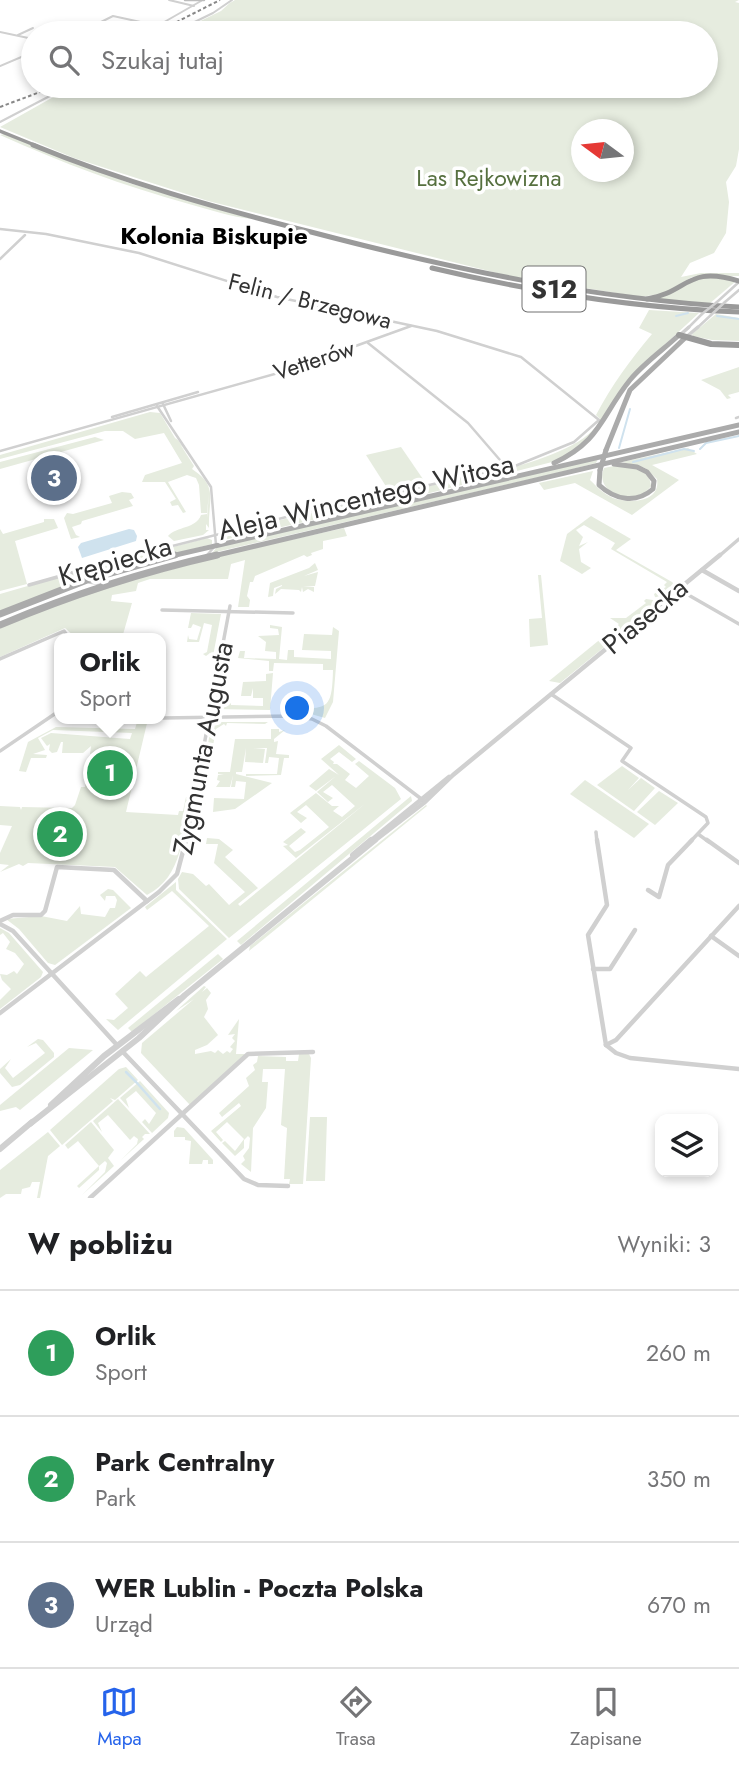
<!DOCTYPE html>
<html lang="pl">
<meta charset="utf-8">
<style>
body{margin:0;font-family:Jost,sans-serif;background:#f2f2f2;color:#202124}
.controls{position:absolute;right:21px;bottom:21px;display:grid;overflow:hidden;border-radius:14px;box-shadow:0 4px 10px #0003}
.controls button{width:63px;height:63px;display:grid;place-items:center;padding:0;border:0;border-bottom:2px solid #e0e0e0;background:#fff;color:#202124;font:35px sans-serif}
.compass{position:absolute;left:571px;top:119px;width:63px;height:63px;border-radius:50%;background:#fff;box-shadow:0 4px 10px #0003;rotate:285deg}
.you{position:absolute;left:298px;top:709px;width:24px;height:24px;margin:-18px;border:5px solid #fff;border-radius:50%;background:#1a73e8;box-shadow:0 0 0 10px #1a73e833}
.badge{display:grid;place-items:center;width:46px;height:46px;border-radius:50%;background:#2563eb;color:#fff;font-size:23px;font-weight:700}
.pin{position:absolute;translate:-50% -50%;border:4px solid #fff;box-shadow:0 2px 7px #0006}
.popup{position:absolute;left:54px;top:633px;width:112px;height:91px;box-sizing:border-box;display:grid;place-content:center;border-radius:14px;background:#fff;filter:drop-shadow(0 2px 5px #0005);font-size:23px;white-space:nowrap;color:#757577}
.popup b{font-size:26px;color:#202124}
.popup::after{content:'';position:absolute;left:50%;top:100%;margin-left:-14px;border:14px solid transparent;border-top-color:#fff}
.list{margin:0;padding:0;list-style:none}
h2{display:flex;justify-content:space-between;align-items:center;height:91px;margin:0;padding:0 28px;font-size:30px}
h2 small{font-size:23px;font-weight:400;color:#757577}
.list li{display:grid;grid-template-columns:46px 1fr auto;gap:21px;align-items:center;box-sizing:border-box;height:126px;padding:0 28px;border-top:2px solid #e0e0e0}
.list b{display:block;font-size:26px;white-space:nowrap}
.list p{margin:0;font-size:23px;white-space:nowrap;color:#757577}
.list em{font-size:23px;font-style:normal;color:#757577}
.icon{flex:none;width:38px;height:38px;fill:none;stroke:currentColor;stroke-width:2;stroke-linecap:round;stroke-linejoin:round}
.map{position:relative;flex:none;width:739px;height:1198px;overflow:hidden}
.search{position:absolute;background:#fff;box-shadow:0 4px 10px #0003;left:21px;right:21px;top:21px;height:77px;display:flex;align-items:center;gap:18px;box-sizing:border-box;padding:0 24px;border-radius:38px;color:#757577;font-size:26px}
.sheet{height:469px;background:#fff}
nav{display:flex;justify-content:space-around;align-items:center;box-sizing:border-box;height:98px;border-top:2px solid #e0e0e0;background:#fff;font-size:19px;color:#757577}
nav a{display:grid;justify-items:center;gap:4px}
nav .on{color:#2563eb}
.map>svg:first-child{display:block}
.green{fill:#e6ecdf;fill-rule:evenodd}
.water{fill:#cfe2ee}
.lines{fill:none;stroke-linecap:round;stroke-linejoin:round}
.stream-far1{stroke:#cfe2ee;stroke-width:2}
.stream{stroke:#cfe2ee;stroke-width:2.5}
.minor-far3{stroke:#d0d0d0;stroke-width:2}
.minor-far2{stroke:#d0d0d0;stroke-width:2.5}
.minor-far1{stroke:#d0d0d0;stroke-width:3.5}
.minor{stroke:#d0d0d0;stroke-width:4.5}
.tertiary-far3{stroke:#d0d0d0;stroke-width:2.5}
.tertiary-far2{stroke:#d0d0d0;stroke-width:3.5}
.tertiary-far1{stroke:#d0d0d0;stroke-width:4.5}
.tertiary{stroke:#d0d0d0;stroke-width:6}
.secondary{stroke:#bdbdbd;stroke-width:2.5}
.primary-far1{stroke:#ababab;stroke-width:5}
.primary{stroke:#ababab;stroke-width:7}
.motorway-far2{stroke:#9a9a9a;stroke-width:3.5}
.motorway-far1{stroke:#9a9a9a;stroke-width:5}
.motorway{stroke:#9a9a9a;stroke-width:6}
.rail{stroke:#888;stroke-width:2;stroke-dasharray:3.5 2.5;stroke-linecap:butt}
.tertiary-bridge{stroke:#d0d0d0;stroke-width:2.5}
.primary-bridge{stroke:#ababab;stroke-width:5}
.labels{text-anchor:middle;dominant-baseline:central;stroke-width:7;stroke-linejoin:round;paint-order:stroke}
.far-park-label{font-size:23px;fill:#56703f;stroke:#fff}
.far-street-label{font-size:23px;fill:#333;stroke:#fff}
.far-neighbourhood-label{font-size:24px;font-weight:bold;fill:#000;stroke:#fff}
.shield{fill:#fff;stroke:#707070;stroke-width:2}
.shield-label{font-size:26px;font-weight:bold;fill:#333}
.street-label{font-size:28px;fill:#333;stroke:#fff}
</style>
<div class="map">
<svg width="739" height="1198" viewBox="0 0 739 1198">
<rect width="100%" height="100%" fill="#fff"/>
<g class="green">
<path d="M233 0 230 3 235 0H739L735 2 739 3V149L736 166 726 182 729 202 726 233 714 253 690 263 681 277 701 273H739V276L692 277 665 293 641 297 509 276 208 201 74 158 0 127 73 86H706V33H176L221 11ZM582 130H624V172H582Z"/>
<path d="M4 134 129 183 252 219C232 217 210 210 189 204 124 186 62 163 0 135Z"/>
<polygon points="711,277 736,281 709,304 648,300 691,281"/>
<path d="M649 310 699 313 634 373 591 438 556 461 398 501 228 539 219 538V534L464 478C495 474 590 451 600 419L596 415C612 385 630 360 652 334L639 328Z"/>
<polygon points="716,314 739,318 739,341 712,340 693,336 692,334"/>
<polygon points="739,367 739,392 728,395 731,398 727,399 720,390 701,380"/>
<path d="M150 412 160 413 175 438 178 440 194 462 180 444 194 466 192 469C219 487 208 499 209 528L206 524V530H209L203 535 174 541 168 536C177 526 196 529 201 515L207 514V518L209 493 207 513H201L199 485 196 478 187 475 168 482 186 512 183 513 178 505 172 506 170 502 176 499 165 482H142L145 475 182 463 164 433 135 439 123 431H105L0 459V455Z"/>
<polygon points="95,437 104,440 0,469 0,462"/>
<polygon points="401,447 425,482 389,491 366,455"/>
<path d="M688 448 697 454 652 465 679 480 632 515 575 483 544 490 539 483 593 471 590 480C597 487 604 494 613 498 630 504 661 502 657 479L645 468 622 462Z"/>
<polygon points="598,459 596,463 561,472 212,553 218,546"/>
<path d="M614 466C629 467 650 467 651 486 637 507 593 495 604 468Z"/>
<polygon points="122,492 131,493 134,498 129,500 133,506 82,521 81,524 72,527 76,535 80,537 71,539 64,518 67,513 73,514 112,503 109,496"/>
<path d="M591 516 631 539 616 550 672 582 676 586C673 594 663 600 655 597L654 594 666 587 664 585 667 582 611 549 615 543 584 525 576 530 583 537 579 546 588 542 579 549 581 562 591 568 582 574 560 561 567 534Z"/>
<polygon points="44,519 54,519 58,528 15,541 27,584 0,591 0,529 3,534 44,522"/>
<polygon points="344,528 347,536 323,541 323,549 311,553 312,555 307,557 304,555 255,576 253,582 250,582 247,596 250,600 249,607 238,607 245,560 231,564 228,579 150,579 138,583 136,591 112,595 111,601 132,603 122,638 76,638 65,628 0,657 0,627 85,593 232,553"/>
<polygon points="207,538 212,540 212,544 86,576 87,571 96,567"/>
<polygon points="315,563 318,570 304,576 318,572 315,586 303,586 314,587 314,592 308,589 303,592 302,587 301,592 299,590 281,589 275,594 276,589 282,586 282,585 274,588 273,596 268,597 270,583 309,568"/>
<polygon points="76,572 79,576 74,582 0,612 0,594"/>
<polygon points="538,575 541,575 548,645 530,647 529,619 542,618"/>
<polygon points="646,599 653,600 655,606 560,683 549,681 619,624 610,618 626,618 646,603 644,601"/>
<polygon points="191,613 221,614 213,656 210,653 206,656 203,654 207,652 212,625 204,623 199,642 187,642 188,635 189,639 197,640 201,627 193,624 191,628 188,628"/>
<path d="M270 625 282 627 279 659 287 660 288 650H294V657L331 659V651L302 650 304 634 332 635 333 627 339 631 333 702 325 718 290 708C328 709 332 710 333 670H323V664L274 663 273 671H269V661L238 658 240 651H245L244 658 276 659V652L265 651 266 642 258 636 279 635 278 629 270 628Z"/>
<polygon points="273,673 270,710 214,709 217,695 231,698 231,705 263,706 263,698 253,698 253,688 251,696 241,696 243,682 266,681 266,674"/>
<path d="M138 719H148L126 812 178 815 179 811H183L186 797H190C183 833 183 877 147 895L115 867 28 863 23 866 19 864 0 872 9 865 0 864V853L12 826 0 825V806L20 807 21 810 22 807 72 808 75 805 81 787H85L90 767 95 768 90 789H94L102 755 90 754 91 746 83 753H62L63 742H61L57 752 52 753 49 750 50 744 47 746 41 738 51 733 130 739 132 733 53 730 38 738 45 750 33 754 47 755 46 758H31L26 772 19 771 28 742 56 727 135 729Z"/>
<polygon points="219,722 268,722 265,724 227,723 226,726 224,724 216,729 203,802 206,804 202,805 203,811 197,811 211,726"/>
<polygon points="271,729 279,729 279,732 285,730 274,739 274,742 278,741 276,754 289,755 289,758 284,758 281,775 246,776 246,774 277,774 279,758 269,757 268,763 265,763 267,748 253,748 265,749 263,763 245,762 246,748 242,772 236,772 236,774 272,783 235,809 213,812 214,798 244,799 246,782 236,781 235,787 231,787 233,775 230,787 216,787 220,781 217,780 218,775 224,775 218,774 218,772 230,772 235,739 271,739"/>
<polygon points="339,745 356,759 352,762 339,752 330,759 334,762 333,764 337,764 350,774 345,780 356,788 369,776 355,764 359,761 395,788 401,799 229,938 179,889 178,879 182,872 193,874 206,886 209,884 229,905 245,892 214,863 218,844 206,844 207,838 219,839 233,850 225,857 258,888 238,904 240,906 366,803 296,858 283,846 288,845 283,842 301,828 306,832 289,846 295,852 300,850 329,827 306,805 297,812 307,818 301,823 290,813 316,793 332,806 339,806 333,811 342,817 355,806 332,785 323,792 333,798 328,802 317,792 336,776 316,791 309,786 329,769 339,775 321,759"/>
<polygon points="622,766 639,778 628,790 641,778 655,788 634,811 597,785"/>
<polygon points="585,780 649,824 634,838 570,794"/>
<polygon points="659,791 678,803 655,825 637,812"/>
<polygon points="411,796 412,801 241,945 237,941"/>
<polygon points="426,805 427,806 249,951 250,946"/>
<polygon points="176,882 176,890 227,939 118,1030 106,1019 114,1020 128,1008 115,994 140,971 146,977 209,926 172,891 147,910 145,907"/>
<polygon points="108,889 113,890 131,908 55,965 48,963 19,929 6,919 41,916 67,921 80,906 81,914 105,917 110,908 115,908 117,900 115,896 106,896 105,901 100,895"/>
<polygon points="0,928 9,933 43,972 41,977 0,1009 0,1000 11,989 2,980 0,974 7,975 14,971 17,974 24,964 15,953 6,949 10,942 3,933 0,935"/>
<polygon points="218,954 223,959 132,1032 128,1028"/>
<polygon points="204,986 206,987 202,992 207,988 211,993 206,1000 208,1009 204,1017 218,1035 207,1045 195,1050 195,1054 211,1051 215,1053 218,1050 223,1054 227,1051 230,1053 233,1049 230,1047 235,1041 232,1038 235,1034 228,1035 239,1019 236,1054 246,1054 190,1105 141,1053 142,1043 194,999 176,1011"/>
<polygon points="38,1039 43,1040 54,1053 54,1057 20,1085 12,1087 0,1073 0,1069 11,1059 5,1068 13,1078 45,1053 36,1043 27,1047"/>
<polygon points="69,1048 93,1050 20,1110 16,1107 0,1111 0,1105"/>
<polygon points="299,1054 309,1054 311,1058 303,1184 289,1184 290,1179 284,1179 287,1128 281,1125 285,1069 263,1069 262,1082 268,1082 266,1108 253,1128 251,1172 241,1164 245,1160 243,1156 249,1148 250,1138 248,1136 244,1140 244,1148 235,1156 222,1143 225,1141 235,1151 244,1139 227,1122 216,1132 223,1140 221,1142 211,1131 241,1106 239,1103 222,1117 219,1113 249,1086 246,1078 255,1070 253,1065 257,1062 258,1056 286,1057 286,1061 298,1061"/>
<polygon points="126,1067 138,1080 115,1100 110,1098 113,1101 62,1145 50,1130 119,1069"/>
<polygon points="140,1081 169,1113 168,1118 152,1133 142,1122 145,1119 149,1124 156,1113 136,1091 126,1099 129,1108 120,1098"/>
<polygon points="118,1099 150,1134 145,1134 142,1137 144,1139 121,1160 137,1144 138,1139 134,1136 130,1140 108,1115 98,1123 102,1132 93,1121"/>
<polygon points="310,1117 327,1117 325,1181 306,1181"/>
<polygon points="91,1122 114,1150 108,1158 114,1166 82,1195 105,1172 107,1163 105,1161 99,1166 99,1170 79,1188 77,1186 99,1166 78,1141 68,1149 65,1145"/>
<polygon points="177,1127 184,1128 213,1160 213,1164 208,1164 208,1160 203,1160 202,1164 189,1164 191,1141 185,1140 185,1137 174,1137 174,1131"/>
<polygon points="48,1132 60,1146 48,1156 40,1198 37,1198 40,1182 32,1182 30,1187 22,1189 21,1194 6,1194 0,1198 0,1170"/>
</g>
<polygon class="water" points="129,529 134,530 137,536 136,541 82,558 78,547 81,543"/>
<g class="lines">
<g class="stream-far1">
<polyline points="676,316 688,313"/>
<polyline points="717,316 739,319"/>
<polyline points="619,448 630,409"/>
<polyline points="700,449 706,443 739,436"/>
<polyline points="633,462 684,449 694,451"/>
</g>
<g class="stream">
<polyline points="126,1072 136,1082"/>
<polyline points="137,1083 160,1109"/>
</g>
<g class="minor-far3">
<polyline points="169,0 194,6"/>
<polyline points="0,32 33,39"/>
<polyline points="79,33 113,16 159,26"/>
<polyline points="110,33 132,21"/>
<polyline points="145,33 201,1"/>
<polyline points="172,33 213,13 232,0"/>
<polyline points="18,35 33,28"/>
<polyline points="0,66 33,52"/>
<polyline points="0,122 69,86"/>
</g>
<g class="minor-far2">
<polyline points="0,229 46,234 139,253 277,297 437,331 521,357 599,420 574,442 515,466 298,514 129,557"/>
<polyline points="0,259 25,235"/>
<polyline points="368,343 468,423 506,467"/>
<polyline points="163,404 171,421"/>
<polyline points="157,406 211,487 216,545 207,555"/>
<polyline points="112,417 198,392"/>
<polyline points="736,418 739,417"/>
<polyline points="0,451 289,370 411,326"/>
</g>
<g class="minor-far1">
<polyline points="80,570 89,582 103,584"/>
<polyline points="29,585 135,555"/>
<polyline points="678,589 739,624"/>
<polyline points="162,610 293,613"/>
<polyline points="0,659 64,631 69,638"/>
<polyline points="551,694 631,748 622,761 706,817 708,823 690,842"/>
<polyline points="163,718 294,716 312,719 326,726 424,801"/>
<polyline points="0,751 59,711"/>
<polyline points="596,832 597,842"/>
<polyline points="698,834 709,842"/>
<polyline points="186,842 230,606"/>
</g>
<g class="minor">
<polyline points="597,840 607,905 588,935 606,1045"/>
<polyline points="707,840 739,863"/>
<polyline points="648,890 659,897 668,865 692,840"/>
<polyline points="0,921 13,915 41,915 45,911 57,867 114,870 147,901"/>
<polyline points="0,924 13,931 117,1045"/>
<polyline points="711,936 739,956"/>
<polyline points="593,969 610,969 635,930"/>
<polyline points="0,1013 159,892 177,874 186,840"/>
<polyline points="606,1045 616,1040 739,906"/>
<polyline points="606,1045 616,1053 630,1058 739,1069"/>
<polyline points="122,1051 244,1179 258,1185 288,1186"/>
<polyline points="90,1198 248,1054 313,1052"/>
</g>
<g class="tertiary-far3">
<polyline points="717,302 739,282"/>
<polyline points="725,302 739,290"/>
<polyline points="687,329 702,314"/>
<polyline points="696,329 711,315"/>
</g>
<g class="tertiary-far2">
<polyline points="680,335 689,327"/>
<polyline points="685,338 698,327"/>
<polyline points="718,557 739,539"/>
</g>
<g class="tertiary-far1">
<polyline points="702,570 739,591"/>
<polyline points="369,842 449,777"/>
<polyline points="373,842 425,802 453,775 720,555"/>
</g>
<g class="tertiary">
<polyline points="353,855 371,840"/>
<polyline points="51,1105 104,1056 179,999"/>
<polyline points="30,1124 139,1038 185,995 375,840"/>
<polyline points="0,1149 32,1122"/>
</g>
<polyline class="secondary" points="185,0 204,0"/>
<g class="primary-far1">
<polyline points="606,450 630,390 685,338"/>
<path d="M554 463C601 441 601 416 630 380 644 363 663 350 679 335"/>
<path d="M600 470 599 485C615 500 636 504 653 489L654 481 647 472 637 467 614 464"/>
<polyline points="167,557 739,425"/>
<polyline points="209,557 739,432"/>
</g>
<g class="primary">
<polyline points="0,614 87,580 175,555"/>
<path d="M0 625C71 595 142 572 217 555"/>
</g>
<polyline class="motorway-far2" points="0,131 37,146"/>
<g class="motorway-far1">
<path d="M33 145C123 182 217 208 311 232 452 269 593 299 739 307"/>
<path d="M432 268C533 292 635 308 739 312"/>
<path d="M647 299C689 292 686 265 739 281"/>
</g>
<polyline class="motorway" points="679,335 711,344 739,345"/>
<g class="rail">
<polyline points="155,33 220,0"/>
<polyline points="0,107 56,86"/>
</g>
<g class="tertiary-bridge">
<polyline points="702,314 717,302"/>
<polyline points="711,315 725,302"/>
</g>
<polyline class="primary-bridge" points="600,470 606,450"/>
</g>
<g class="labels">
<g class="far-park-label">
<text x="489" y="178">Las Rejkowizna</text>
</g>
<g class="far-street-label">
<text transform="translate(310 301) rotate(14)">Felin / Brzegowa</text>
<text transform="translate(314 360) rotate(-18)">Vetterów</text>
</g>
<g class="far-neighbourhood-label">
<text x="214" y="235">Kolonia Biskupie</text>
</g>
<rect class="shield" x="522.5" y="266.5" width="63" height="45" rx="5"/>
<g class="shield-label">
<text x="554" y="289">S12</text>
</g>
<g class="street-label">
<text transform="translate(366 497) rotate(-13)">Aleja Wincentego Witosa</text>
<text transform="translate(115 561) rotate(-16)">Krępiecka</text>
<text transform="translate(645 616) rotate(-40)">Piasecka</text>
<text transform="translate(203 748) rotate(-79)">Zygmunta Augusta</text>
</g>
</g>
</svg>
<div class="controls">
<button><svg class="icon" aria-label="layers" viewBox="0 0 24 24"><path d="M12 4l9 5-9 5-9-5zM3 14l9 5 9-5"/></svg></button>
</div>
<svg class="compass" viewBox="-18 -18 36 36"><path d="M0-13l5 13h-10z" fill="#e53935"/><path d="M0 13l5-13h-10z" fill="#757577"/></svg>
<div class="you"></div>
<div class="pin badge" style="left:110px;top:773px;background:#2e9e5b">1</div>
<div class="popup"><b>Orlik</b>Sport</div>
<div class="pin badge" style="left:60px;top:834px;background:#2e9e5b">2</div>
<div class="pin badge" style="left:54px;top:478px;background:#5c6f8a">3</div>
<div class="search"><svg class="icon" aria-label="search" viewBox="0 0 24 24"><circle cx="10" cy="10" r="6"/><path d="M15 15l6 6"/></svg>Szukaj tutaj</div>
</div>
<section class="sheet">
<h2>W pobliżu<small>Wyniki: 3</small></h2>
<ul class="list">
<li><span class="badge" style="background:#2e9e5b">1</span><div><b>Orlik</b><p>Sport</p></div><em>260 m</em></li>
<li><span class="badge" style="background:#2e9e5b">2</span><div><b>Park Centralny</b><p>Park</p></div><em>350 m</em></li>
<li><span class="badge" style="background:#5c6f8a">3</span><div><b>WER Lublin - Poczta Polska</b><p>Urząd</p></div><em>670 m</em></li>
</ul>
</section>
<nav>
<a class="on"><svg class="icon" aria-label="map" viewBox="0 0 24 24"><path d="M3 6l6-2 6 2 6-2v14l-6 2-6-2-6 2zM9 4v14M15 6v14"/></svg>Mapa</a>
<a><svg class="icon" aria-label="directions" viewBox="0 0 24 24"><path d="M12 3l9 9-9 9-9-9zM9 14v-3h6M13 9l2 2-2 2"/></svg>Trasa</a>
<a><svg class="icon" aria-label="saved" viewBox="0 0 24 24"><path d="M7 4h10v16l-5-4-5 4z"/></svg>Zapisane</a>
</nav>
